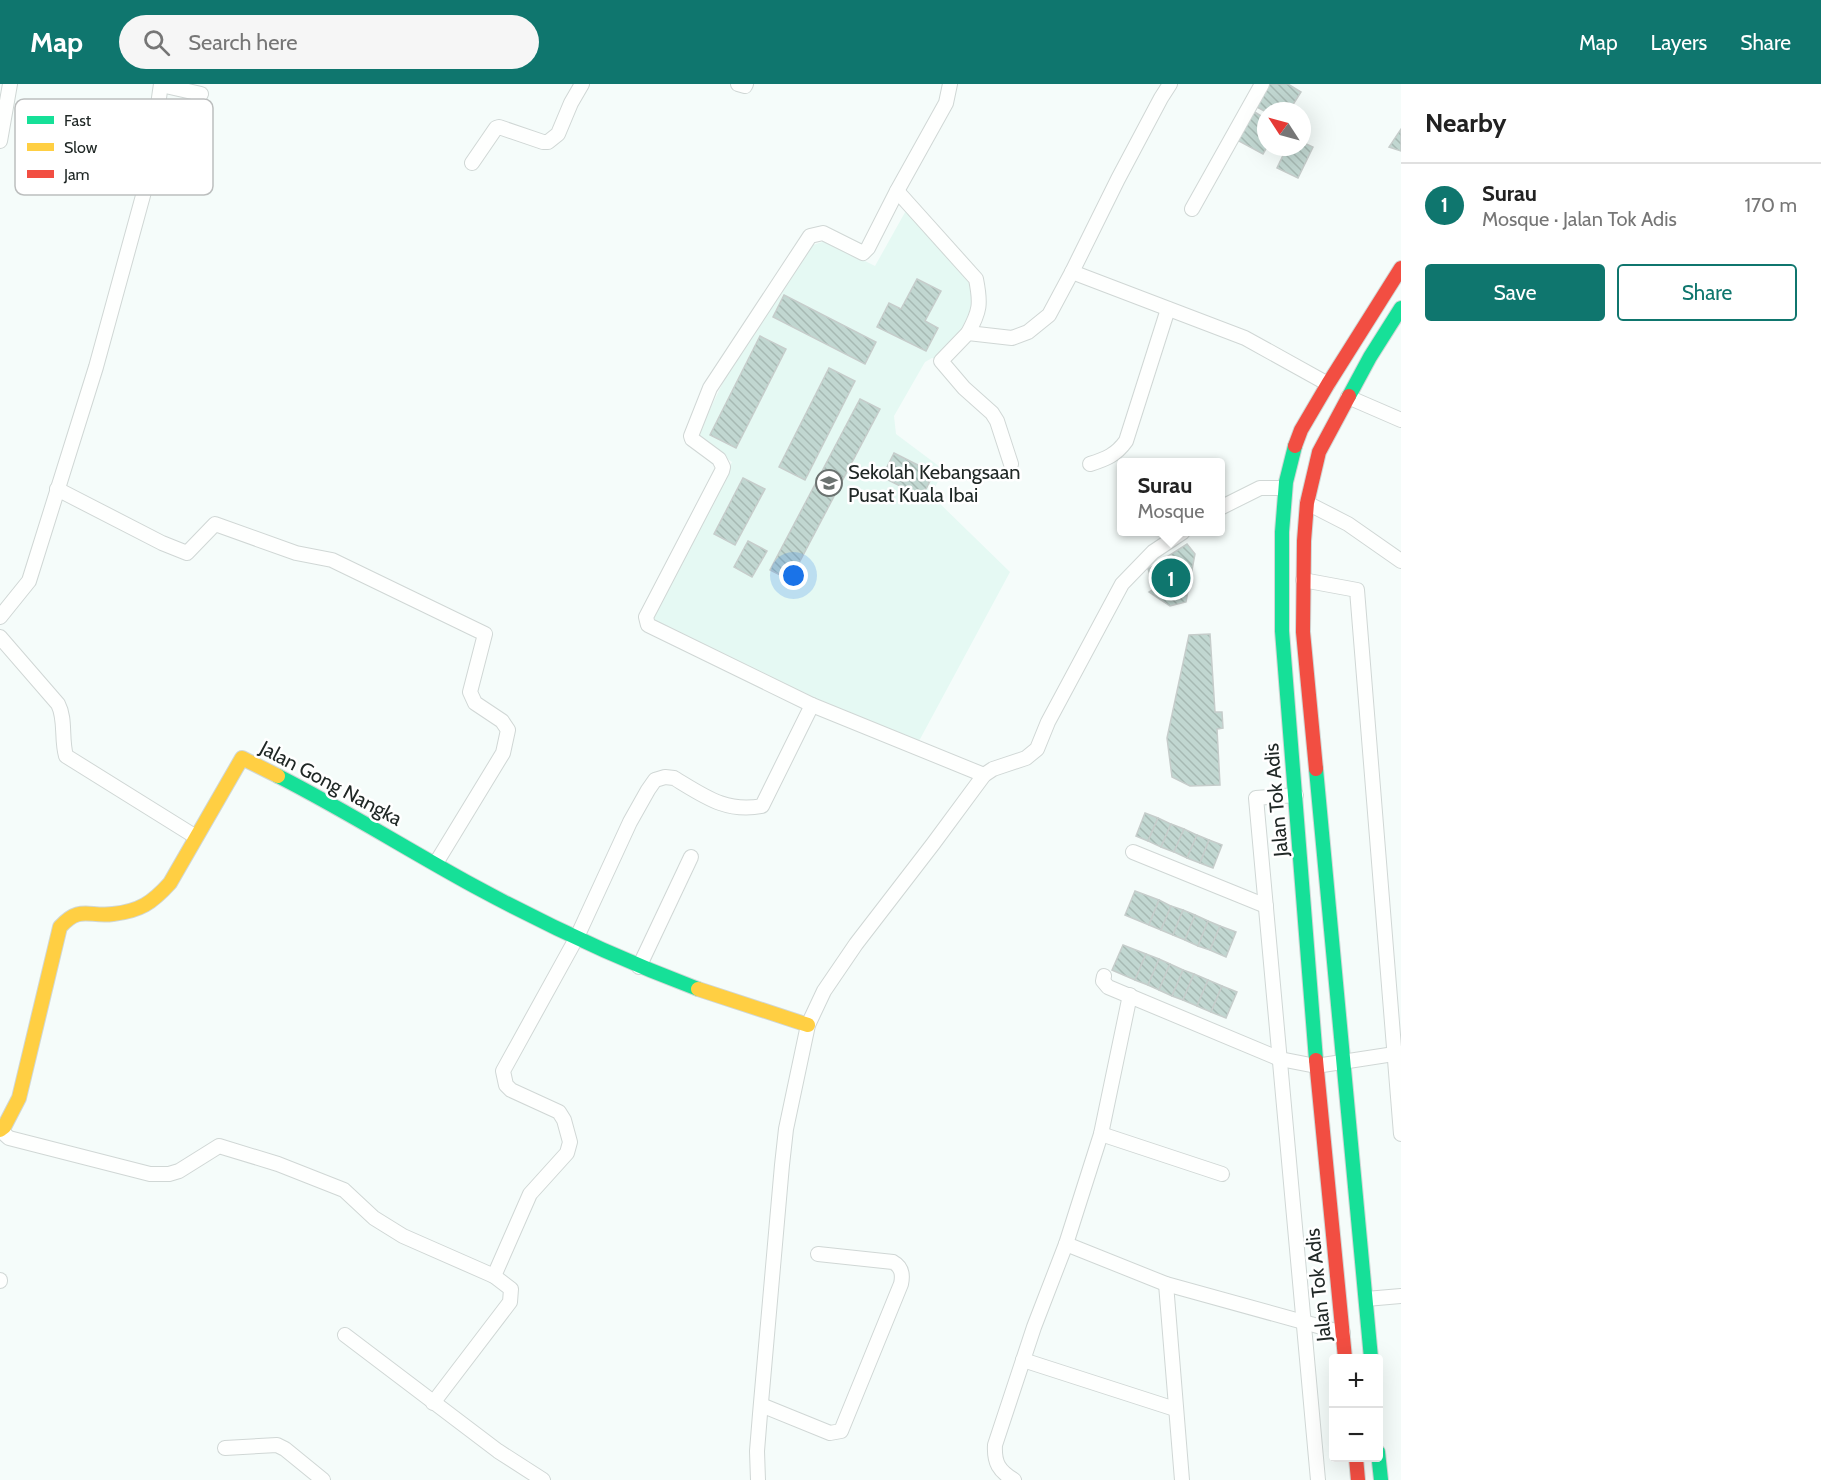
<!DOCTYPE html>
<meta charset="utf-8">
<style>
body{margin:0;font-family:Cabin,sans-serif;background:#f6f6f6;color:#222}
.controls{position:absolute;right:18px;bottom:18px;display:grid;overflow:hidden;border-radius:6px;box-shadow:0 6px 24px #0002}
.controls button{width:54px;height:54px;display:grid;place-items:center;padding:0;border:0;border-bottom:2px solid #e0e0e0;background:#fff;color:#222;font:30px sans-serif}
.compass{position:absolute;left:1257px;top:18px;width:54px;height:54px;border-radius:50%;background:#fff;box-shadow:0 6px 24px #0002;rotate:306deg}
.you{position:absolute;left:794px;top:492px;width:21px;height:21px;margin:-15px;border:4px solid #fff;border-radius:50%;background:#1a73e8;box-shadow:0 0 0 9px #1a73e833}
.badge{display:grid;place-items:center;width:39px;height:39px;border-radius:50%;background:#0f766e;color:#fff;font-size:20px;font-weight:700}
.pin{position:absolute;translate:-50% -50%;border:3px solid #fff;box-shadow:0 2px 6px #0006}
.popup{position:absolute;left:1117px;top:374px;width:108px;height:78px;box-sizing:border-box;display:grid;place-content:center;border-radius:6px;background:#fff;filter:drop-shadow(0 2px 4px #0005);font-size:20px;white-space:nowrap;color:#767676}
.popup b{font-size:22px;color:#222}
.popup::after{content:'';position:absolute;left:50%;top:100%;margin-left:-12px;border:12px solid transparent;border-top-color:#fff}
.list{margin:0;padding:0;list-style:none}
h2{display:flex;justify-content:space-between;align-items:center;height:78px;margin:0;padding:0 24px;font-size:26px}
h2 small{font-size:20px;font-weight:400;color:#767676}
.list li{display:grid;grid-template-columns:39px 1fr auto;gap:18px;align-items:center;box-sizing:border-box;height:84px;padding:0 24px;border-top:2px solid #e0e0e0}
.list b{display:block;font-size:22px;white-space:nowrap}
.list p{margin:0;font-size:20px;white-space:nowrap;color:#767676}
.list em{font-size:20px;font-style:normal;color:#767676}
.actions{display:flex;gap:12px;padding:18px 24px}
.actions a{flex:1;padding:14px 0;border:2px solid #0f766e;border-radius:6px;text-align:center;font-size:21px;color:#0f766e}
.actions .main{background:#0f766e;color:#fff}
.icon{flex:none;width:33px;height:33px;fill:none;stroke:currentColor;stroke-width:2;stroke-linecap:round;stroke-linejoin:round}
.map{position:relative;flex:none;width:1401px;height:1396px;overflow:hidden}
header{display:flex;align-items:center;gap:36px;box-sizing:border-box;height:84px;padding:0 30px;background:#0f766e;color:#fff}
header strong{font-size:28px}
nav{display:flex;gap:33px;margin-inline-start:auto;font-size:21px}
.search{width:420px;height:54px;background:#f6f6f6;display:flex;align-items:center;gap:15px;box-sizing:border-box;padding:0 21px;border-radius:33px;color:#767676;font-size:22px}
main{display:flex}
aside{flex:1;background:#fff}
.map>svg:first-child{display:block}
.built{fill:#e5f9f3}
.building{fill:url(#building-back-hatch);stroke:#c6cdcb;stroke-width:1.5}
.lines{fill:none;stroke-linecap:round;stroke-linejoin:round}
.street-casing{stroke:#d0d7d5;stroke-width:16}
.fast-casing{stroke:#d0d7d5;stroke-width:16}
.slow-casing{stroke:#d0d7d5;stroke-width:16}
.jam-casing{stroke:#d0d7d5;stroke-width:16}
.street{stroke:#fefffe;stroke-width:14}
.fast{stroke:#16e098;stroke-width:14}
.slow{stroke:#ffcf43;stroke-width:14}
.jam{stroke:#f24e42;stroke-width:14}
.labels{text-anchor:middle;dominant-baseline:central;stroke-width:5;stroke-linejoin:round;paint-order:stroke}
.poi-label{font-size:20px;fill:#202826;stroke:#fff;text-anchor:start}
.street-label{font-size:20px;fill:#202826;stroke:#fff}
.key{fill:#fff;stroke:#bcbebe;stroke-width:1.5}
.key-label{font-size:16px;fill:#202826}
</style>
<header>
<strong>Map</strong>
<div class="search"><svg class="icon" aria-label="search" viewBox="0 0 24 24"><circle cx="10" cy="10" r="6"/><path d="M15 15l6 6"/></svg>Search here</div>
<nav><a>Map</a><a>Layers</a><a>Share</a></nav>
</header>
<main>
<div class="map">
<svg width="1401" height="1396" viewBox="0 0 1401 1396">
<defs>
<pattern id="building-back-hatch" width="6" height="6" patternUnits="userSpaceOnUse" patternTransform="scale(1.5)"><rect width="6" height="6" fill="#c1d7d1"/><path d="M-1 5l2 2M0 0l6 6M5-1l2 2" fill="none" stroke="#a6b9b3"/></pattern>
</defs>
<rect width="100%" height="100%" fill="#f5fcfa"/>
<polygon class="built" points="908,123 974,199 978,223 940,274 932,274 925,278 894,332 896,350 944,386 931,411 1010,488 919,657 815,617 650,538 732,378 696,354 728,288 813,161 825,157 875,182"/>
<g class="building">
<polygon points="1269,0 1288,0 1301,8 1289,27 1266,27 1266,28 1255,22"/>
<polygon points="1253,27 1266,35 1267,63 1263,70 1237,56"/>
<polygon points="1401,45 1401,67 1389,63"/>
<polygon points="1302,58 1313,63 1298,94 1277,84 1287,63 1302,63"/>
<polygon points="917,195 941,207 925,237 938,244 926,267 877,243 889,219 901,225"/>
<polygon points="784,211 876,258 865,280 773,233"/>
<polygon points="760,252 786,265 736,364 710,351"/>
<polygon points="829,284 855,297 805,396 779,383"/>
<polygon points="860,315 880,325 790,496 770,486"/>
<polygon points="894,369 934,389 922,413 882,393"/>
<polygon points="743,394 765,405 735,461 714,450"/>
<polygon points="748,457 767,467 752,493 734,483"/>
<polygon points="1187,460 1195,470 1186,518 1170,522 1149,508 1155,504 1148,485"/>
<polygon points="1210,550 1215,628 1222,628 1223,644 1217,645 1220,701 1190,702 1172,693 1167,654 1189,551"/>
<polygon points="1145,729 1158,734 1148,757 1136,752"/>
<polygon points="1158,734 1171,740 1161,763 1148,757"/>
<polygon points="1171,740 1184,745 1174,768 1161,763"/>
<polygon points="1184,745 1197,751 1187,774 1174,768"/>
<polygon points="1197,751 1209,756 1200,779 1187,774"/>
<polygon points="1209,756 1222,761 1213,784 1200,779"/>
<polygon points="1135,807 1159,816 1149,841 1125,831"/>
<polygon points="1159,816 1171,822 1161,846 1149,841"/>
<polygon points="1171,822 1183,826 1173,851 1161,846"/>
<polygon points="1183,826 1195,831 1185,856 1173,851"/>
<polygon points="1195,831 1208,837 1198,862 1185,856"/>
<polygon points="1208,837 1220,842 1210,866 1198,862"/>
<polygon points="1220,842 1236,848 1226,873 1210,866"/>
<polygon points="1123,861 1146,870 1135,896 1112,886"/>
<polygon points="1146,870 1159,875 1148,901 1135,896"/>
<polygon points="1159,875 1170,880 1159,906 1148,901"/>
<polygon points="1170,880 1183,886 1172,912 1159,906"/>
<polygon points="1183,886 1194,890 1183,916 1172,912"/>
<polygon points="1194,890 1208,896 1197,922 1183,916"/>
<polygon points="1208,896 1222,902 1211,928 1197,922"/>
<polygon points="1222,902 1237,908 1226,934 1211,928"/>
</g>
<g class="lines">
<defs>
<g id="street">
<polyline points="738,0 745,2 746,0"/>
<polyline points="950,0 946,19 897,107 868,164 863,169 823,149 810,152 710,304 691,352 692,355 719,375 723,383 722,387 646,533 648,541 812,621 984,691"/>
<polyline points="161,1 201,10"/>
<polyline points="0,57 10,0"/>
<polyline points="472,79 496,44 499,43 543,58 548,58 558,50 571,19 582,0"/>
<path d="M897 107 976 195C981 220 980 227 968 249"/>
<polyline points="1192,125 1262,0"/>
<polyline points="1072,188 1245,254 1328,300"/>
<polyline points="1348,313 1401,336"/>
<polyline points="1011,380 997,337 992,329 964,304 941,277 968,249 1012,254 1028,248 1049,231 1072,188 1118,95 1161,14 1170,0"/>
<path d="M1090 380C1106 375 1116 371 1126 357L1168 225"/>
<polyline points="57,405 162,459 187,469 215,440 296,469 332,476 485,550 470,608 475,619 502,637 508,646 503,669 436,779"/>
<polyline points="1307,419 1348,440 1401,477"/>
<polyline points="1220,424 1260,404 1285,404"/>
<polyline points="1303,496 1357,506 1401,1050"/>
<polyline points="0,533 29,497 96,283 147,97 161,0"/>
<path d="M0 553 58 620C66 635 61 655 66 672L196 753"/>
<polyline points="1296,711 1256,714 1318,1396"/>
<polyline points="1133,768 1266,822"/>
<polyline points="639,883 691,773"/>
<polyline points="1104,892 1103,897 1108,903 1280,975 1316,982 1401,969"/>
<polyline points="0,1046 9,1054 150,1090 169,1090 179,1087 219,1062 278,1080 344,1106 374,1134 403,1152 494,1192 511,1205 510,1218 433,1319"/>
<polyline points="1101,1050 1222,1090"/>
<polyline points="1066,1160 1166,1200 1343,1249"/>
<path d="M494 1192 530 1110 567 1069 570 1058 564 1036 559 1028 511 1006 506 1001 503 987 577 853 630 738 648 706 655 696 665 693 674 694C704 712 726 729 762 722L812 621"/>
<polyline points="0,1196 0,1197"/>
<polyline points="1166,1200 1182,1396"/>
<polyline points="1366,1215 1401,1212"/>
<polyline points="345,1251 498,1367 543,1396"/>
<polyline points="1023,1276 1175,1325"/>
<path d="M761 1321 830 1349 841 1347 901 1200C903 1191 902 1183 893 1178L818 1170"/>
<polyline points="225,1364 277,1361 285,1365 323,1396"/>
<polyline points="758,1396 757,1367 760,1330 782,1081 786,1045 808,941 824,907 856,860 933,760 984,691 993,685 1026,674 1037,665 1048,638 1122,500 1153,468 1183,448"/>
<path d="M1014 1396C999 1387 994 1379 995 1361L1034 1243 1066 1160 1101 1050 1130 911"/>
</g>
<g id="fast">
<polyline points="1349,312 1370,273 1401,224"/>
<polyline points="1295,362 1286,398 1282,448 1282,547 1316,976"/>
<polyline points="1316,685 1371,1274"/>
<path d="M278 692C345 726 408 766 474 802 546 841 621 876 698 905"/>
<polyline points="1378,1368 1381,1396"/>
</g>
<g id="slow">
<polyline points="698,905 808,941"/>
<path d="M0 1046 4 1043 19 1014 60 843C80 821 88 833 113 830 140 827 152 819 170 799L242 674 278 692"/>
</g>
<g id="jam">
<polyline points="1295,362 1301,346 1328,300 1401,184"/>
<polyline points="1316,685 1303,548 1304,457 1307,419 1319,368 1349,312"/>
<polyline points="1316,976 1345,1274"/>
<polyline points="1356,1374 1358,1396"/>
</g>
</defs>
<use href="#street" class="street-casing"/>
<use href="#fast" class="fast-casing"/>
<use href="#slow" class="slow-casing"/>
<use href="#jam" class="jam-casing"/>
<use href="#street" class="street"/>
<use href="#fast" class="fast"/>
<use href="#slow" class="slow"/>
<use href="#jam" class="jam"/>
</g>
<defs>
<symbol id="school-ring" viewBox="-11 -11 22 22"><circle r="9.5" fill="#fff" stroke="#6b7270" stroke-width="1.5"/><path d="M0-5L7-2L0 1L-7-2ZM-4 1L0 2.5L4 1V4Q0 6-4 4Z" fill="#6b7270"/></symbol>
</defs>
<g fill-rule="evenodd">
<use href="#school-ring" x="814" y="384" width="30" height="30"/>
</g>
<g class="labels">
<g class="poi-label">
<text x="848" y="388">Sekolah Kebangsaan<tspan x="848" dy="23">Pusat Kuala Ibai</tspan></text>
</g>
<g class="street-label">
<text transform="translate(331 699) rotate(28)">Jalan Gong Nangka</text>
<text transform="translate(1276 716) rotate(-95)">Jalan Tok Adis</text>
<text transform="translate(1318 1201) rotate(-96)">Jalan Tok Adis</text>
</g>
</g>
<rect x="15" y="15" width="198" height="96" rx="9" class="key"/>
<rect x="27" y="32" width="27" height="8" fill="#16e098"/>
<rect x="27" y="59" width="27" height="8" fill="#ffcf43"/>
<rect x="27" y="86" width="27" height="8" fill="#f24e42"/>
<g class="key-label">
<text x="64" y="42">Fast</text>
<text x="64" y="69">Slow</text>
<text x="64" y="96">Jam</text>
</g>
</svg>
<div class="controls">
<button>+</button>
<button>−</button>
</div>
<svg class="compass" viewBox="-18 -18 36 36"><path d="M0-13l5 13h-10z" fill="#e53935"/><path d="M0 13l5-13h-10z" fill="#767676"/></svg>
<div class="you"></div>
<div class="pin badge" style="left:1171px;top:494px">1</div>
<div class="popup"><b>Surau</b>Mosque</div>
</div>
<aside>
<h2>Nearby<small></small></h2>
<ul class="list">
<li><span class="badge">1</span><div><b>Surau</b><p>Mosque · Jalan Tok Adis</p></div><em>170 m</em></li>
</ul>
<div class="actions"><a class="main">Save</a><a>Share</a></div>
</aside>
</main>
